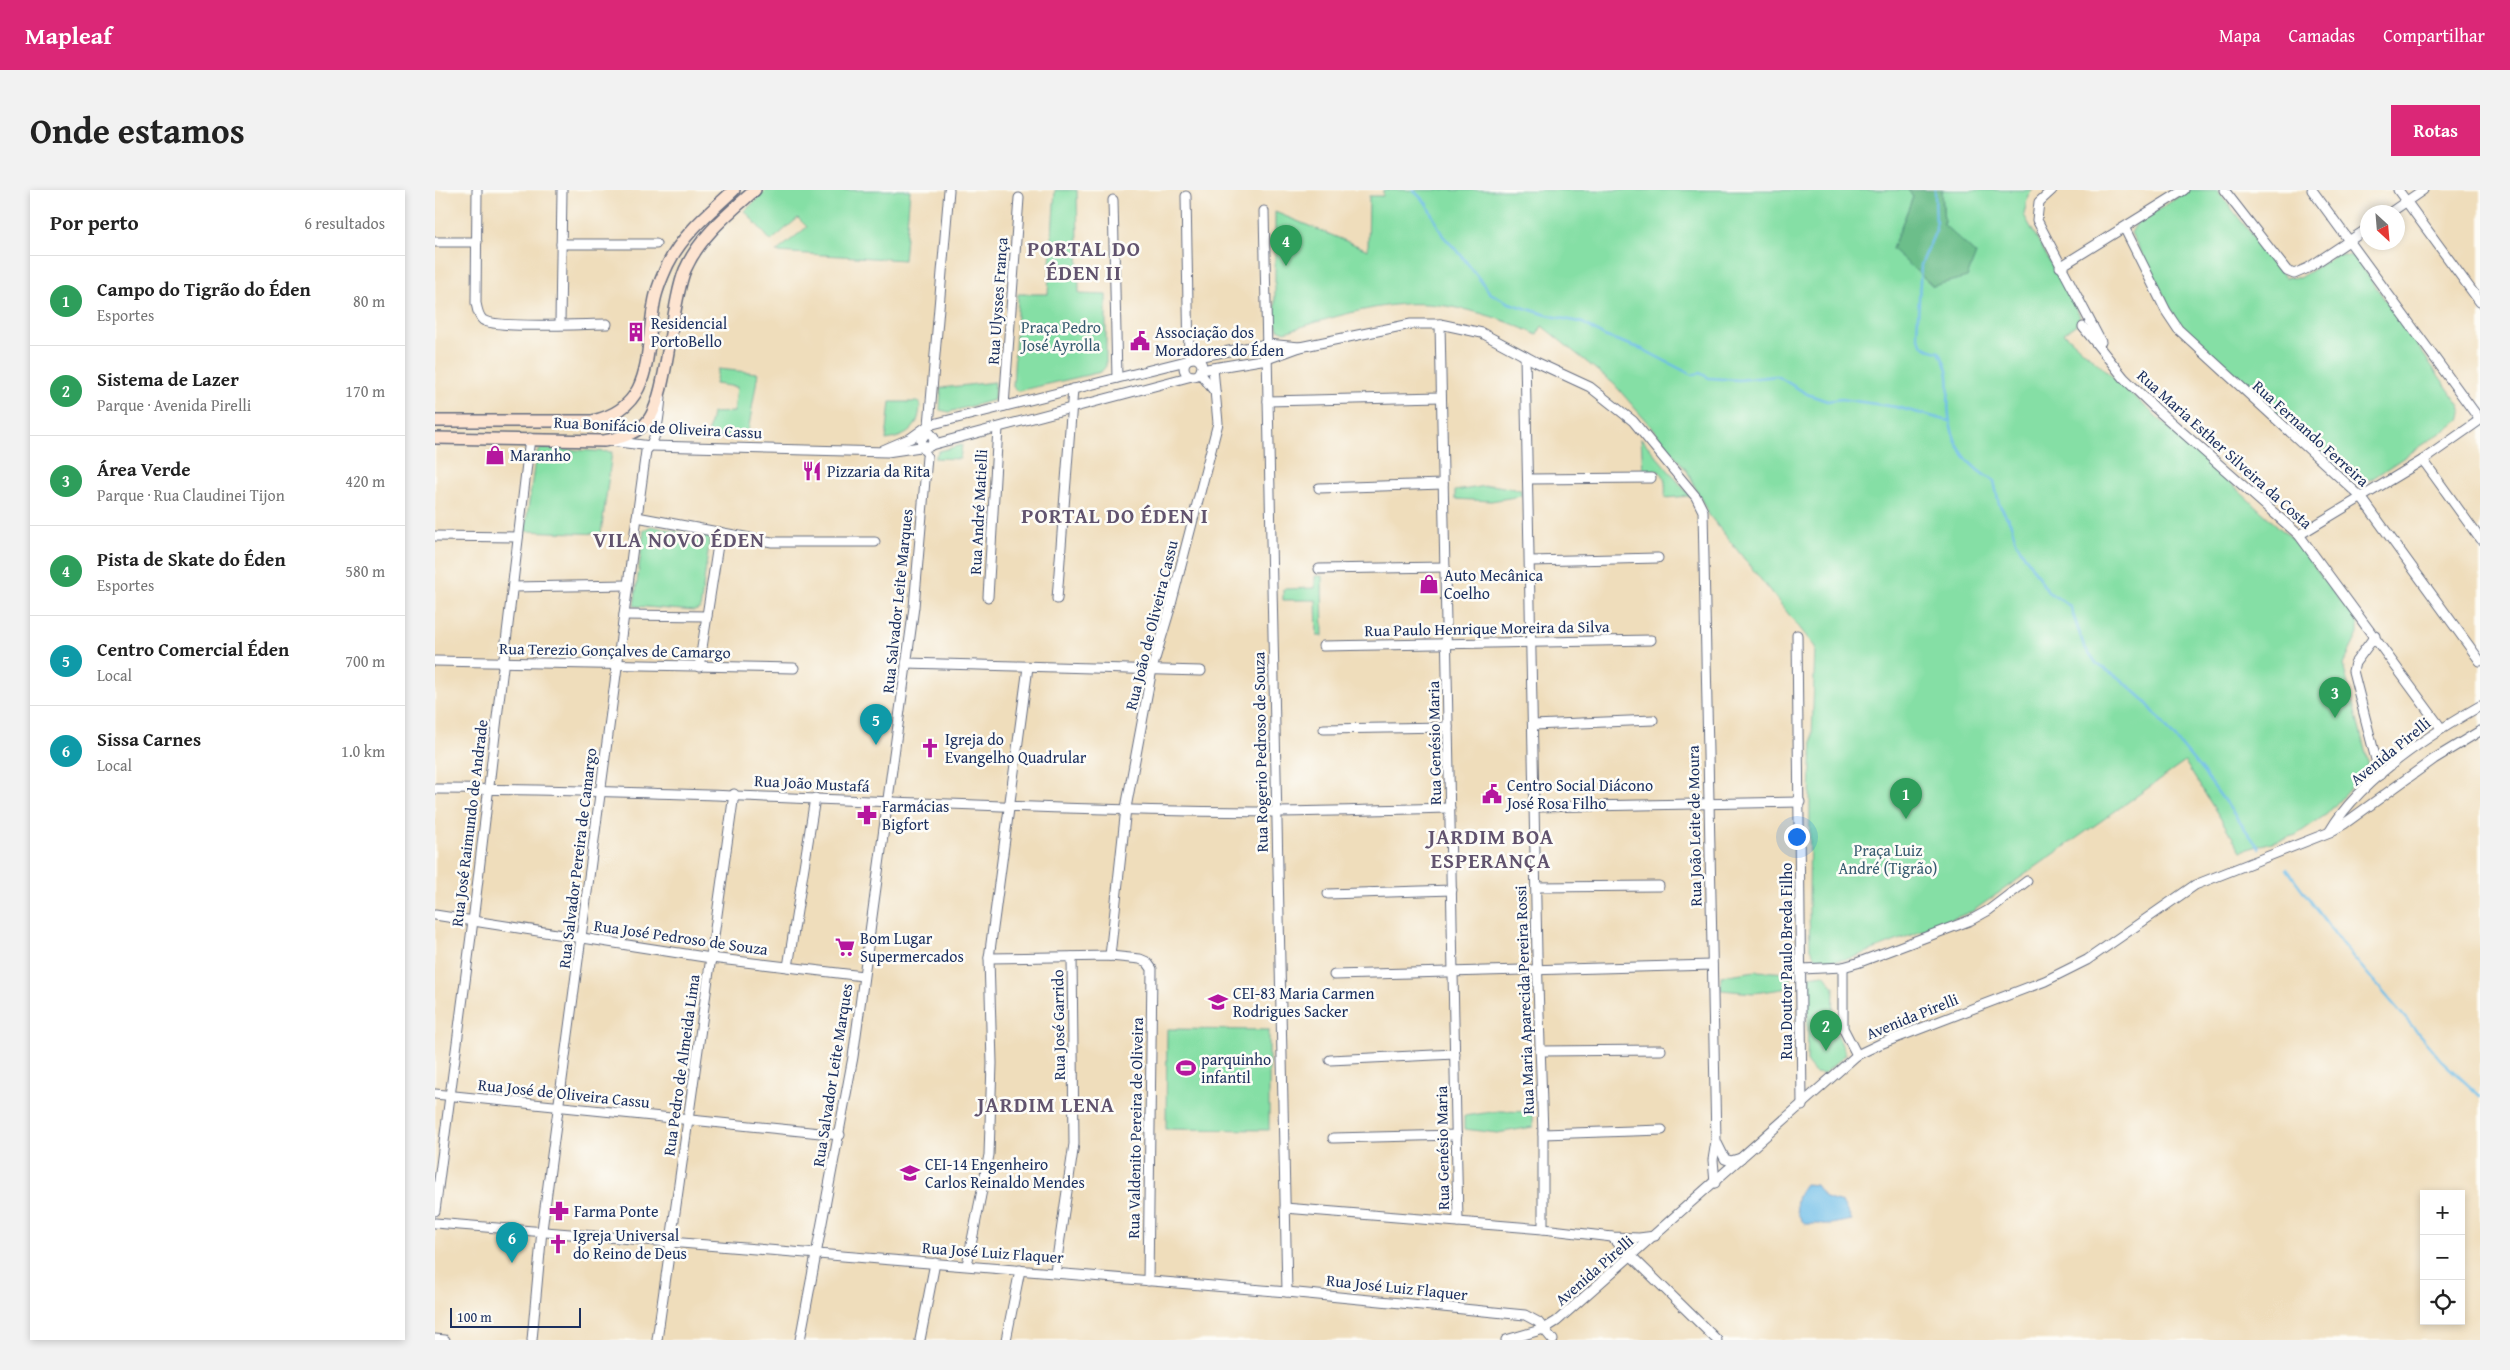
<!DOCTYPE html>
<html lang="pt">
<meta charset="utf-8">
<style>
body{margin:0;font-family:"Gentium Book Plus",serif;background:#f2f2f2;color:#222}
.controls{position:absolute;right:15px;bottom:15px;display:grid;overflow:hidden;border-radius:0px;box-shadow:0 2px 8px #0003}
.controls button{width:45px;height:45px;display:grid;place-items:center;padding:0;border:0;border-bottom:1px solid #e0e0e0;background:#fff;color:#222;font:25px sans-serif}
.compass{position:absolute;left:1925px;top:15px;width:45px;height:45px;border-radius:50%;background:#fff;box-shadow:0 2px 8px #0003;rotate:154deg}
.scale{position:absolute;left:15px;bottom:12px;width:131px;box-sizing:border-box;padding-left:5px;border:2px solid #1b2f5e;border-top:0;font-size:14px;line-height:18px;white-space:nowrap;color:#1b2f5e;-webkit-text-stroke:4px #fdfcf7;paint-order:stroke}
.you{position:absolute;left:1361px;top:646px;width:18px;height:18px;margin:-12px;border:4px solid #fff;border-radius:50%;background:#1a73e8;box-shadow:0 0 0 8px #1a73e833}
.badge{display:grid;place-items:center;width:32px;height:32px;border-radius:50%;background:#db2777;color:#fff;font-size:16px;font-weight:700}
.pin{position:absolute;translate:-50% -41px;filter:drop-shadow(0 1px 2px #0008)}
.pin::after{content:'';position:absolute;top:26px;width:18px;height:15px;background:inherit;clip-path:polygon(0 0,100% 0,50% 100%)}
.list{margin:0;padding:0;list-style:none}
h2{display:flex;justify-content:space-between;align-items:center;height:65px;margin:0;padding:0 20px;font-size:21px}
h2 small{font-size:16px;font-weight:400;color:#767676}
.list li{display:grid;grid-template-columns:32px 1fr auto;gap:15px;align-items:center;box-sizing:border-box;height:90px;padding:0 20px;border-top:1px solid #e0e0e0}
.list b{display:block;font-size:19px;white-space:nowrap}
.list p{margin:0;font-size:16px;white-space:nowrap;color:#767676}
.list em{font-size:16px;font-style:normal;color:#767676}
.icon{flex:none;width:28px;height:28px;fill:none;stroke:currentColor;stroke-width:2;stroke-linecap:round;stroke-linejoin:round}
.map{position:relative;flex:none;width:2045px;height:1150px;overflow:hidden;border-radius:0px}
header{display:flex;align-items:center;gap:30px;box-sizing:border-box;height:70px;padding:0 25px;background:#db2777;color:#fff}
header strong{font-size:24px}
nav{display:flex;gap:28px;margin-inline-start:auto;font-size:18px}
.intro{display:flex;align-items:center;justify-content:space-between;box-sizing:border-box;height:120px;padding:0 30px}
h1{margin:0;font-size:35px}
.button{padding:12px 22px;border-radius:0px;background:#db2777;color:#fff;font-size:18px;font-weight:700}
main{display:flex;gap:30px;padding:0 30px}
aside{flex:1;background:#fff;border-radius:0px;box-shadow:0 2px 8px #0003}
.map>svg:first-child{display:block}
.green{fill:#85dfa5;stroke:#508782}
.forest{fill:#6cbe8a;stroke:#447674}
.water{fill:#6dbde8;stroke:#4476a3}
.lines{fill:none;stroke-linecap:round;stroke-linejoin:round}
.stream{stroke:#6dbde8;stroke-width:2.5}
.street-casing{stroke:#656c7f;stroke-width:11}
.secondary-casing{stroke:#656c7f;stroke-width:14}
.street{stroke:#fff;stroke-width:9}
.secondary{stroke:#fde4d1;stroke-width:11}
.labels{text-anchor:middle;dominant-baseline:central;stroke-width:5;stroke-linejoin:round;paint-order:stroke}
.street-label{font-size:16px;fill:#1b2f5e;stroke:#fdfcf7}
.poi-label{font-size:16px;fill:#1b2f5e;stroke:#fdfcf7;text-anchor:start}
.park-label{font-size:16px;fill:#365b70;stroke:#fdfcf7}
.district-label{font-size:21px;font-weight:bold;letter-spacing:1px;fill:#61536e;stroke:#fdfcf7}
</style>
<header>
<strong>Mapleaf</strong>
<nav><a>Mapa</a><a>Camadas</a><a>Compartilhar</a></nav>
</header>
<div class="intro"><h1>Onde estamos</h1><a class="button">Rotas</a></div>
<main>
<aside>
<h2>Por perto<small>6 resultados</small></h2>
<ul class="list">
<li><span class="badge" style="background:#2e9e5b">1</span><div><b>Campo do Tigrão do Éden</b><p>Esportes</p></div><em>80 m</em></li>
<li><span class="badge" style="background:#2e9e5b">2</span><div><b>Sistema de Lazer</b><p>Parque · Avenida Pirelli</p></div><em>170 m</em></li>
<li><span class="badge" style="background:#2e9e5b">3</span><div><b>Área Verde</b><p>Parque · Rua Claudinei Tijon</p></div><em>420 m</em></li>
<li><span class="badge" style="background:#2e9e5b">4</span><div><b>Pista de Skate do Éden</b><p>Esportes</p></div><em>580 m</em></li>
<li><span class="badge" style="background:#0f9aa8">5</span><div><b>Centro Comercial Éden</b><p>Local</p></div><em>700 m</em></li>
<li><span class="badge" style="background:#0f9aa8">6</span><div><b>Sissa Carnes</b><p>Local</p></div><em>1.0 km</em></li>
</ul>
</aside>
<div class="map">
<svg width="2045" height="1150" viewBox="0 0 2045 1150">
<rect width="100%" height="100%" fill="#fdfcf7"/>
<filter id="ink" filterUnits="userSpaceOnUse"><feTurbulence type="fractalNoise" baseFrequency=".02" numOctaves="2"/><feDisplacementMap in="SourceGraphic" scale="10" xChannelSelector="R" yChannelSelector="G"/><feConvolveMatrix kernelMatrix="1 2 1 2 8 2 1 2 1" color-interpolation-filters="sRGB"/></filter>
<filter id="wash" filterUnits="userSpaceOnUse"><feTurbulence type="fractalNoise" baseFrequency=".0096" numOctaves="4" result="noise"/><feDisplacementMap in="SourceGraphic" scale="20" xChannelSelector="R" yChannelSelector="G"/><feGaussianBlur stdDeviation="1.12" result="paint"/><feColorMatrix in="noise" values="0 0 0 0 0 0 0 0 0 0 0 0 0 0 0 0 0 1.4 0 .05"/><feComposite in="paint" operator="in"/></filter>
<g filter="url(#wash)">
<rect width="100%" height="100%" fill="#efddbb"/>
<g class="green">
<polygon points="331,0 475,0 469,70 341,62 372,37 363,28 336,51 310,21"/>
<polygon points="620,0 642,0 644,104 671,105 671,176 666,182 583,201 578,197 583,104 613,104"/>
<path d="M948 0H1473L1478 7 1457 59 1509 35 1507 0H1598L1593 5 1589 25 1645 126 1640 136 1629 143 1858 350 1923 433V444L1908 475 1933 572 1930 582 1892 624 1861 645 1806 661 1750 572 1538 721 1417 768 1399 771 1382 770 1375 759 1374 719 1375 609 1380 457 1274 325 1252 281 1230 253 1179 194 1107 136 1102 145C1065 126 1011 111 969 114 929 117 887 130 850 142L843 139 840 130V22L933 60 934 6H948Z"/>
<polygon points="1754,0 1782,0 1850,87 1864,88 1903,64 1916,66 1922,70 2025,216 2027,223 2025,230 1935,290 1924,291 1918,289 1749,139 1743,132 1696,43 1701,34"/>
<polygon points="283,179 323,183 312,248 272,249 277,223 299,222 302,197 280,194"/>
<polygon points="560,192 559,210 514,222 505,220 506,198"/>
<path d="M455 212H485C485 237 475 246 451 250Z"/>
<path d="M1206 248 1255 306 1230 308C1231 289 1231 276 1208 281Z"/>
<polygon points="527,255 525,269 499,268 504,261"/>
<polygon points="106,258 177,262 166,344 90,341 101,263"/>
<polygon points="1057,295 1086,300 1086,306 1056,311 1020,309 1020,301"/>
<polygon points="216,336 275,348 265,419 259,421 199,416 209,340"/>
<polygon points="880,386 887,386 888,446 882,446 881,410 848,410 848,399 880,398"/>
<polygon points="1321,781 1355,783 1355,798 1319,803 1286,800 1286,786"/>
<polygon points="1389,784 1399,797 1398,835 1411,864 1389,884 1380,883 1372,873 1374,786"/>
<polygon points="732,839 834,840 834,940 731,939"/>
<polygon points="1064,921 1098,922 1098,937 1062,943 1029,939 1029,926"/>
</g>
<polygon class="forest" points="1473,0 1507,0 1509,35 1541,64 1532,87 1498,96 1457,59 1478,7"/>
<path class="water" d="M1370 994 1381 995 1390 1008 1407 1013 1417 1030 1396 1034H1370C1358 1021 1359 1008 1370 994Z"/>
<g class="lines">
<g class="stream">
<polyline points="978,0 991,13 1008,46 1026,65 1055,103 1074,113 1112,125 1148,133 1169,146 1207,159 1257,185 1265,183 1274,188 1304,190 1342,186 1372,204 1392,211 1406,209 1461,217 1514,231"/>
<path d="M1500 0 1501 40 1486 75 1482 143C1485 157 1491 159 1504 162 1521 190 1509 205 1515 232 1520 260 1535 278 1559 291L1564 314 1576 334 1581 352 1613 402 1635 416 1649 456 1662 474 1687 490 1708 509 1768 582 1824 658"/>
<polyline points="1852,679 1908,755 2006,870 2045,906"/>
</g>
</g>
</g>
<g filter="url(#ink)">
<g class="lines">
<defs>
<g id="street">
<path d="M42 0 41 113C42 118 43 126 48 130 61 139 151 134 172 134"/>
<polyline points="1617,0 1604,12 1602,30 1666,152"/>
<polyline points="1789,0 1852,81 1859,84 1873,78 1932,39"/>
<polyline points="1963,0 2045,112"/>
<polyline points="751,6 754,169"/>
<polyline points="678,10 682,188"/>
<polyline points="829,21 852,1102"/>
<polyline points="1956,22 1988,0"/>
<polyline points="1690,39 1731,121 1743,139 1926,307 2045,471"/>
<polyline points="0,52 42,52"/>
<polyline points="126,54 221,54"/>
<polyline points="1625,77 1749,0"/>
<polyline points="125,134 127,0"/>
<polyline points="1005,134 1023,1032"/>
<polyline points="1648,137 1689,188 1720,218 1864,345 2006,538"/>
<polyline points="1090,166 1102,764 1108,944 1108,1039"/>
<circle cx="758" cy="177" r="9"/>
<polyline points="756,168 832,154 865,157"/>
<polyline points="766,180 832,169 865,157 976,134 1005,134 1047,143 1101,172 1155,197 1198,231 1261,307 1268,321 1281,951 1278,970 1280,993"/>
<polyline points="765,183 780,202"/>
<polyline points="833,211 1006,207"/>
<polyline points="569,216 584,8"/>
<polyline points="494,235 514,0"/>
<polyline points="175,251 216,256 452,262 492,256"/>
<polyline points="496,255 757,186"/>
<polyline points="448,260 476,248 494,235 751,171"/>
<polyline points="490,261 486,250 491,243 495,243 499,248 499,252 495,256"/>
<polyline points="1988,270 2045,349"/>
<polyline points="1093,289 1216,288"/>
<polyline points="884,298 1008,294"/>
<polyline points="202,327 337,352 440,352"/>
<polyline points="1864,345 1988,270 2045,230 1877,0"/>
<polyline points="0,346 83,347"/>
<polyline points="1095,371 1223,368"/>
<polyline points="884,379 1010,377"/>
<polyline points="78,397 193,395"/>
<polyline points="553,407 563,238"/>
<polyline points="622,409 638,199"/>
<polyline points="189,425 272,426"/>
<polyline points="1362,445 1367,916"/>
<polyline points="1940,446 1920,473 1918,481 1945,585"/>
<polyline points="888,456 1216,450"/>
<polyline points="0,471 359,478"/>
<polyline points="471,473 766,481"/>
<polyline points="264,477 285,342"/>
<polyline points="1098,535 1218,530"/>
<polyline points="889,539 1013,537"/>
<path d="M0 599C281 600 561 621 842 622 899 622 957 619 1015 618"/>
<polyline points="1099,617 1365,612"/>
<path d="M1895 641C1925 589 1994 545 2045 516"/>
<polyline points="1101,697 1224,696"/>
<polyline points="893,704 1017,700"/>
<polyline points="0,725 276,768 428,786"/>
<polyline points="675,766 691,618 717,479 734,422 783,233 778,178"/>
<polyline points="554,768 675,766 705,769 712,772 717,779 713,1091"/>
<polyline points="353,777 380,608"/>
<polyline points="1408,777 1408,838 1422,865"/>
<polyline points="1367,779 1408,777 1422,773 1536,730 1554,720 1592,691"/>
<polyline points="899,785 1277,775"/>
<polyline points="1105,861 1226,860"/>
<polyline points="895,870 1020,864"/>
<polyline points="0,904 405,945"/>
<polyline points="1108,944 1227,940"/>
<polyline points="898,948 1022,945"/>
<polyline points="1281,951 1290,969 1296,971 1306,968"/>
<polyline points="850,1018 1108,1039 1177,1047 1204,1048 1220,1046"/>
<polyline points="0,1021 39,723 95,248"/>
<polyline points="0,1033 852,1102 1090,1125 1103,1132 1118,1150"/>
<polyline points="1177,1047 1282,1150"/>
<polyline points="532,1075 554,965 557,873 554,768 593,477"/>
<polyline points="620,1082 639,954 637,767"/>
<polyline points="0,1149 10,1150"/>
<path d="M97 1150 107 1040 202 327 211 261C223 248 224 225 226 208"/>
<polyline points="222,1150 299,604"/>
<polyline points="365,1150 418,867 479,417 492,267"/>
<polyline points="485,1150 500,1073"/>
<polyline points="571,1150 585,1080"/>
<polyline points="1071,1150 1109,1139 1122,1131 1422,865 1445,854 1610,791 1652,770 1760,695 1895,642 1909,634 1999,569 2045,541"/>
</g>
<g id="secondary">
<path d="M0 231H157C220 218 210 162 219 114 221 100 227 87 233 74 248 44 274 23 299 0"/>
<path d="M0 248 169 251C184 248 198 245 210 234 233 212 235 116 250 80 265 46 293 24 320 0"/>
</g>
</defs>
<use href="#street" class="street-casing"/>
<use href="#secondary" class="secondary-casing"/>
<use href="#street" class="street"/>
<use href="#secondary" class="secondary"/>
</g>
</g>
<defs>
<symbol id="building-bare" viewBox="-9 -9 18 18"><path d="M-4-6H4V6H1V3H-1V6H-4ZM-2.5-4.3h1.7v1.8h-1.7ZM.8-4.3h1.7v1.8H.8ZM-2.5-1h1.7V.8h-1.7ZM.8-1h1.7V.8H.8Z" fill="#b5179e" stroke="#fdfcf7" stroke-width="2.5" paint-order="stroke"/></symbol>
<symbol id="civic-bare" viewBox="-9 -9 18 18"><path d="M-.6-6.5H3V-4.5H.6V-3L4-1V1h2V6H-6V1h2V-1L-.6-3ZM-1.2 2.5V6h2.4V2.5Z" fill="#b5179e" stroke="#fdfcf7" stroke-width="2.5" paint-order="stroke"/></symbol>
<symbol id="shop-bare" viewBox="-9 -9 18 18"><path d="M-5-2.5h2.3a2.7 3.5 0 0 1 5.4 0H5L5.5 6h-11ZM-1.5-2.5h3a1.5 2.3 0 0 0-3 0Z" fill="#b5179e" stroke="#fdfcf7" stroke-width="2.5" paint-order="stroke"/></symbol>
<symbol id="restaurant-bare" viewBox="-9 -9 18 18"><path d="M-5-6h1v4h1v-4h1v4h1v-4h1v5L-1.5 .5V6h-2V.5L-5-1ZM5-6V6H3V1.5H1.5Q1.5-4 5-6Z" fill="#b5179e" stroke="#fdfcf7" stroke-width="2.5" paint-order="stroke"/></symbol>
<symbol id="church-bare" viewBox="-9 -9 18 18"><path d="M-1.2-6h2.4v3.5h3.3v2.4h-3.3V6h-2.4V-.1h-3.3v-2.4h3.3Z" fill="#b5179e" stroke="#fdfcf7" stroke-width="2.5" paint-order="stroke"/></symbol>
<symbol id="pharmacy-bare" viewBox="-9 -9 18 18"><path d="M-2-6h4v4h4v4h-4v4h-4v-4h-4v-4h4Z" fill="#b5179e" stroke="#fdfcf7" stroke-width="2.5" paint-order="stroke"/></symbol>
<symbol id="supermarket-bare" viewBox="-9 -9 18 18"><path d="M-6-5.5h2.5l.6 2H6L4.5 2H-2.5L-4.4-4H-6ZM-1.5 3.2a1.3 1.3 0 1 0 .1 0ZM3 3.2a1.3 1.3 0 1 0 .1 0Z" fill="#b5179e" stroke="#fdfcf7" stroke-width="2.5" paint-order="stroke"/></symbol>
<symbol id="school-bare" viewBox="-9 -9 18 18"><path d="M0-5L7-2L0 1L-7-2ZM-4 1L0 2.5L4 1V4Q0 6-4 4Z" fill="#b5179e" stroke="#fdfcf7" stroke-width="2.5" paint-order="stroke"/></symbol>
<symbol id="stadium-bare" viewBox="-9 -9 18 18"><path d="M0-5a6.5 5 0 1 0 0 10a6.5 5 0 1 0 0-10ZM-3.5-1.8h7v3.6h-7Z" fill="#b5179e" stroke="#fdfcf7" stroke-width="2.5" paint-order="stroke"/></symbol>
</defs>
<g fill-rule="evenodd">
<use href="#building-bare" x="187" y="128" width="28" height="28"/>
<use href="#civic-bare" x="691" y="137" width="28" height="28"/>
<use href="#shop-bare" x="46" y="251" width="28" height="28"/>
<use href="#restaurant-bare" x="363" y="267" width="28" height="28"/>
<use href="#shop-bare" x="980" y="380" width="28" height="28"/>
<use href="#church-bare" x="481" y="544" width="28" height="28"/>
<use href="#civic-bare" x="1043" y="590" width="28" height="28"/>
<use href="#pharmacy-bare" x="418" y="611" width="28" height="28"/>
<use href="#supermarket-bare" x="396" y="743" width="28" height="28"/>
<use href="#school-bare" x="769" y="798" width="28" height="28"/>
<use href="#stadium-bare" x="737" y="864" width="28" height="28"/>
<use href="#school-bare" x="461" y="969" width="28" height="28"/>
<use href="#pharmacy-bare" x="110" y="1007" width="28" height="28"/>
<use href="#church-bare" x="109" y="1040" width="28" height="28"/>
</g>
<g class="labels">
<g class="street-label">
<text transform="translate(562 111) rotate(-86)">Rua Ulysses França</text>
<text transform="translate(223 237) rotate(3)">Rua Bonifácio de Oliveira Cassu</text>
<text transform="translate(1876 243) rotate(42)">Rua Fernando Ferreira</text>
<text transform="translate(1790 259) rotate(42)">Rua Maria Esther Silveira da Costa</text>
<text transform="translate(543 322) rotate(-87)">Rua André Matielli</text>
<text transform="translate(462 411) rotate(-84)">Rua Salvador Leite Marques</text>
<text transform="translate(716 435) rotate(-76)">Rua João de Oliveira Cassu</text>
<text transform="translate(1052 438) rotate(-1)">Rua Paulo Henrique Moreira da Silva</text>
<text transform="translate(180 460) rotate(1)">Rua Terezio Gonçalves de Camargo</text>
<text transform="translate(999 553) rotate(-91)">Rua Genésio Maria</text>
<text transform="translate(1955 561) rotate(-39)">Avenida Pirelli</text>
<text transform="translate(825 562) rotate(-91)">Rua Rogerio Pedroso de Souza</text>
<text transform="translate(377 593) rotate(3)">Rua João Mustafá</text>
<text transform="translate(34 633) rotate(-83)">Rua José Raimundo de Andrade</text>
<text transform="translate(1259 636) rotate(-91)">Rua João Leite de Moura</text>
<text transform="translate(142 668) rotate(-83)">Rua Salvador Pereira de Camargo</text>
<text transform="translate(246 747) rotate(8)">Rua José Pedroso de Souza</text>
<text transform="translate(1351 771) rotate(-90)">Rua Doutor Paulo Breda Filho</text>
<text transform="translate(1089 810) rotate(-92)">Rua Maria Aparecida Pereira Rossi</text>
<text transform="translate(1477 826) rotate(-22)">Avenida Pirelli</text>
<text transform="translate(623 835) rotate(-91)">Rua José Garrido</text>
<text transform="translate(246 875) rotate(-82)">Rua Pedro de Almeida Lima</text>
<text transform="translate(397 885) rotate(-81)">Rua Salvador Leite Marques</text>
<text transform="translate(129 903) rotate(6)">Rua José de Oliveira Cassu</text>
<text transform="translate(700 938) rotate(-89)">Rua Valdenito Pereira de Oliveira</text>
<text transform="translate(1007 958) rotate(-91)">Rua Genésio Maria</text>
<text transform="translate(558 1062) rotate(4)">Rua José Luiz Flaquer</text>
<text transform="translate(1159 1080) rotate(-41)">Avenida Pirelli</text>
<text transform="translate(962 1097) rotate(6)">Rua José Luiz Flaquer</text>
</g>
<g class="poi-label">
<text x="216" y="133">Residencial<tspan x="216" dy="18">PortoBello</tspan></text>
<text x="720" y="142">Associação dos<tspan x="720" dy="18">Moradores do Éden</tspan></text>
<text x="75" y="265">Maranho</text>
<text x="392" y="281">Pizzaria da Rita</text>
<text x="1009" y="385">Auto Mecânica<tspan x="1009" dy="18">Coelho</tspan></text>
<text x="510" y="549">Igreja do<tspan x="510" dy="18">Evangelho Quadrular</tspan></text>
<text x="1072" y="595">Centro Social Diácono<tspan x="1072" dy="18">José Rosa Filho</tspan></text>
<text x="447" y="616">Farmácias<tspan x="447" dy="18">Bigfort</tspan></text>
<text x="425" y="748">Bom Lugar<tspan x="425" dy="18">Supermercados</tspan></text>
<text x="798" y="803">CEI-83 Maria Carmen<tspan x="798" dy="18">Rodrigues Sacker</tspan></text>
<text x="766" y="869">parquinho<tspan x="766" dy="18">infantil</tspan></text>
<text x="490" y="974">CEI-14 Engenheiro<tspan x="490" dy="18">Carlos Reinaldo Mendes</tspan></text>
<text x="139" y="1021">Farma Ponte</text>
<text x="138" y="1045">Igreja Universal<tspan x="138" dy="18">do Reino de Deus</tspan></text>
</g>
<g class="park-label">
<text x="626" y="137">Praça Pedro<tspan x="626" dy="18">José Ayrolla</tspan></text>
<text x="1453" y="660">Praça Luiz<tspan x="1453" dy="18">André (Tigrão)</tspan></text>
</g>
<g class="district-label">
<text x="649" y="58">PORTAL DO<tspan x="649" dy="24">ÉDEN II</tspan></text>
<text x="680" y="325">PORTAL DO ÉDEN I</text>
<text x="244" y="349">VILA NOVO ÉDEN</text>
<text x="1056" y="646">JARDIM BOA<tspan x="1056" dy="24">ESPERANÇA</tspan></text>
<text x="611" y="914">JARDIM LENA</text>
</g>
</g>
</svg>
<div class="controls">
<button>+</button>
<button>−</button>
<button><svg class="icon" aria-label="locate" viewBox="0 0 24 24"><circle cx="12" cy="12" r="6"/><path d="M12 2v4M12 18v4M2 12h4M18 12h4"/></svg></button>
</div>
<svg class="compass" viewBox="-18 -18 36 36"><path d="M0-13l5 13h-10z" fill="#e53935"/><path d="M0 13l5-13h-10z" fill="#767676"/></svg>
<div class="scale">100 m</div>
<div class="you"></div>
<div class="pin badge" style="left:1471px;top:629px;background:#2e9e5b">1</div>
<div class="pin badge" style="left:1391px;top:861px;background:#2e9e5b">2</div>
<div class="pin badge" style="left:1900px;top:528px;background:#2e9e5b">3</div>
<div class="pin badge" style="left:851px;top:76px;background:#2e9e5b">4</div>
<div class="pin badge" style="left:441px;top:555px;background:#0f9aa8">5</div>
<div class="pin badge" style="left:77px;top:1073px;background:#0f9aa8">6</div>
</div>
</main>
